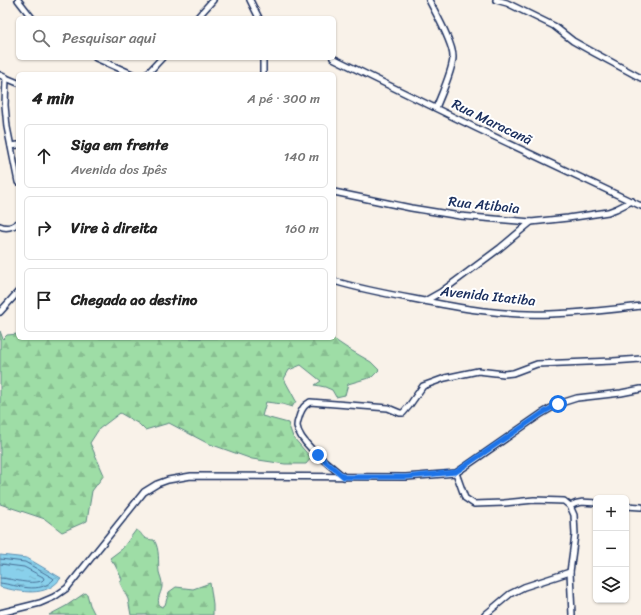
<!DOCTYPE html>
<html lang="pt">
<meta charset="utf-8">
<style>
body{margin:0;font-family:Sriracha,sans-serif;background:#f6f6f6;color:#222}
.controls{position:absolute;right:12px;bottom:12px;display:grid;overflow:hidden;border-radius:6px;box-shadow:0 1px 3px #0004}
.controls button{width:36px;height:36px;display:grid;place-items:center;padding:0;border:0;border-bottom:1px solid #e0e0e0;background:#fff;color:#222;font:20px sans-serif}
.stop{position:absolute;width:12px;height:12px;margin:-9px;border:3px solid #1a73e8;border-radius:50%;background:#fff}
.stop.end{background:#1a73e8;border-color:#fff;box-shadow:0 1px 4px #0008}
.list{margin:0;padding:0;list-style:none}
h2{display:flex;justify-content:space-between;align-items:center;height:52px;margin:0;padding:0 16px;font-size:17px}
h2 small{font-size:13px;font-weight:400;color:#767676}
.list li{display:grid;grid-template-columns:26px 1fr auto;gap:12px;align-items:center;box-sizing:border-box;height:64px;margin:0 8px 8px;padding:0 8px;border:1px solid #e0e0e0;border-radius:6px}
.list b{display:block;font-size:15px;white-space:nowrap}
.list p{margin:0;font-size:13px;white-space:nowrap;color:#767676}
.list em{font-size:13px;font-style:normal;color:#767676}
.icon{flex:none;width:22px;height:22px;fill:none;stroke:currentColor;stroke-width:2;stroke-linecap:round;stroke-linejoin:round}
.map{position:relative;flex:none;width:641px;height:615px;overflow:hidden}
.search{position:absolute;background:#fff;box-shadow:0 1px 3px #0004;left:16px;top:16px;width:320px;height:44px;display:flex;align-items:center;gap:10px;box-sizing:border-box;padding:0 14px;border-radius:6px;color:#767676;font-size:15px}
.panel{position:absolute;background:#fff;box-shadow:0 1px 3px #0004;left:16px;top:72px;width:320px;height:268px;border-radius:6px}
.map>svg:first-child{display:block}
.forest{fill:url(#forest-firs);stroke:#5c8682}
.water{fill:url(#water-ripples);stroke:#5d90b3}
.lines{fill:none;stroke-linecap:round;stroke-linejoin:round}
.shore{stroke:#476f96;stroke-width:1}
.street-casing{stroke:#1b2f5e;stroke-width:8}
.street{stroke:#fff;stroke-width:5}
.route{stroke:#1a73e8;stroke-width:5}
.labels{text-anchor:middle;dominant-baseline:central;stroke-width:4;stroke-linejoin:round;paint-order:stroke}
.street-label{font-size:14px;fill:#1b2f5e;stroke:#fff}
</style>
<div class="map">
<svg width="641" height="615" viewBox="0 0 641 615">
<defs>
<pattern id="forest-firs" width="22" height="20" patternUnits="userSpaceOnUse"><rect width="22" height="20" fill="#9edda6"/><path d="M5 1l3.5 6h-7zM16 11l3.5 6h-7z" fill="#88be91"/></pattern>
<pattern id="water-ripples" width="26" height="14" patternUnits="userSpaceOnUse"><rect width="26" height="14" fill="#89d0eb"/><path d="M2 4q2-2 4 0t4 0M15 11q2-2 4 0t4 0" fill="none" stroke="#76b3cc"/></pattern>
</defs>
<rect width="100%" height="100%" fill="#f9f2e9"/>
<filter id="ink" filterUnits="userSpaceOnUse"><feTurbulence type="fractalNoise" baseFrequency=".025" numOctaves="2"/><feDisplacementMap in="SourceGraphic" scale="8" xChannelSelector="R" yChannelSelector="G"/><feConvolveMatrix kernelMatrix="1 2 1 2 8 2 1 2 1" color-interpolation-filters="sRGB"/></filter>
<g filter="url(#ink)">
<g class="forest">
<polygon points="0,331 3,339 7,335 18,334 18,338 332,338 347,348 371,362 379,370 372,377 348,384 345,395 336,397 332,390 325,387 315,385 321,381 301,365 289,370 284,379 296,401 292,407 282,404 266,402 262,416 288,423 293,437 311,458 306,464 285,464 252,459 207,443 169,423 145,430 139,424 120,413 99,429 90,443 104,475 92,491 87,521 62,532 45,519 0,504"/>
<path d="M136 530C145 534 139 539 154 540 160 549 158 562 159 572 160 576 162 580 162 584 163 592 155 598 160 606L162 607 165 605 169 592 176 587 193 589 210 583 213 604V615H131L128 599 120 583 122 579 115 565 110 558 122 549Z"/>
<polygon points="85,593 87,594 90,605 95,615 49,615 66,606"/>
</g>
<path class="water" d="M0 555 27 558 61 578C46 598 21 592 0 587Z"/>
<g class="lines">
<g class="shore">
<path d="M0 559 25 562 53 578 54 579C40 595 17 585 0 583"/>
<path d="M0 564 24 567 43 577 44 579 42 581C28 585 15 579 0 578"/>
</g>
<defs>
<g id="street">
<polyline points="18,0 32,18"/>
<polyline points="250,0 259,18"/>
<path d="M429 0C436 14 453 43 453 57 453 70 441 95 436 108"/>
<polyline points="496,0 507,3 554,26 573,41 589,50 641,78"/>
<polyline points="197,18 213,0"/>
<polyline points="96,58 132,74"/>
<polyline points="333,58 476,128 641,206"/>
<polyline points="147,74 162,58"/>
<polyline points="263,74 263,58"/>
<polyline points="0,75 6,78 18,83"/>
<polyline points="6,78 5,105 7,127 18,182"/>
<polyline points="11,146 18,145"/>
<polyline points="334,192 411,208 460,216 531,222 568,218 608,212 616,209 632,201"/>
<path d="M0 226C6 229 13 227 18 223"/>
<path d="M334 281C360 289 387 294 414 299 459 308 504 316 550 314 580 313 611 310 641 306"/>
<polyline points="425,301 441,292 500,248 531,222"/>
<polyline points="0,312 18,292"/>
<polyline points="456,473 465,498 474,504 504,503 534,500 564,501 570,506 574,515 575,535 570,572 572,615"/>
<path d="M344 477C331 466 299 443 297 426 297 421 299 418 300 414 303 407 304 406 310 402L388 408 400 413H403L409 406 423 386 445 378 478 371 504 374 513 373 537 364 613 361 641 359"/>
<path d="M570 506C580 501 585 502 596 503"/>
<polyline points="626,506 641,507"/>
<polyline points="0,613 40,603 54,597 67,588 144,492 157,484 168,480 191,476 406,477 456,473 541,414 558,404 577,398 621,393 641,389"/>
<polyline points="485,615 510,594 524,587 570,572"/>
</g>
</defs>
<use href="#street" class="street-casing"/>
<use href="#street" class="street"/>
</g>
</g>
<g class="lines" filter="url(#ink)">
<polyline class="route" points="318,455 344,477 406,477 456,472 541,414 558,404"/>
</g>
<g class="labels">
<g class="street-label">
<text transform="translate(492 122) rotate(26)">Rua Maracanã</text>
<text transform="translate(484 205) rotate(6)">Rua Atibaia</text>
<text transform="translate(488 296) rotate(6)">Avenida Itatiba</text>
</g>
</g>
</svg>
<div class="controls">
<button>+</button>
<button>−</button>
<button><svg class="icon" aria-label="layers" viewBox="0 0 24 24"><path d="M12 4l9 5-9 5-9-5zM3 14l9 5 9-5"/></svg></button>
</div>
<div class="stop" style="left:558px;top:404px"></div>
<div class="stop end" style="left:318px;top:455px"></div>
<div class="search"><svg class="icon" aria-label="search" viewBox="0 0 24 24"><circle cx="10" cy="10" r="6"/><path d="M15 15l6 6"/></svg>Pesquisar aqui</div>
<section class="panel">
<h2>4 min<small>A pé · 300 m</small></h2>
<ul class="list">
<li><svg class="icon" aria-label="ahead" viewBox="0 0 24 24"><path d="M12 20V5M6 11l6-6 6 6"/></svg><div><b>Siga em frente</b><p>Avenida dos Ipês</p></div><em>140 m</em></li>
<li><svg class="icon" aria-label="right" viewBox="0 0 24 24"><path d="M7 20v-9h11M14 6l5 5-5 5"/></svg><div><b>Vire à direita</b></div><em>160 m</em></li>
<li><svg class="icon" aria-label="arrive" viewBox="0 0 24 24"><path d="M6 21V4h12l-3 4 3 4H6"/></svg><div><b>Chegada ao destino</b></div></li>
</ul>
</section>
</div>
